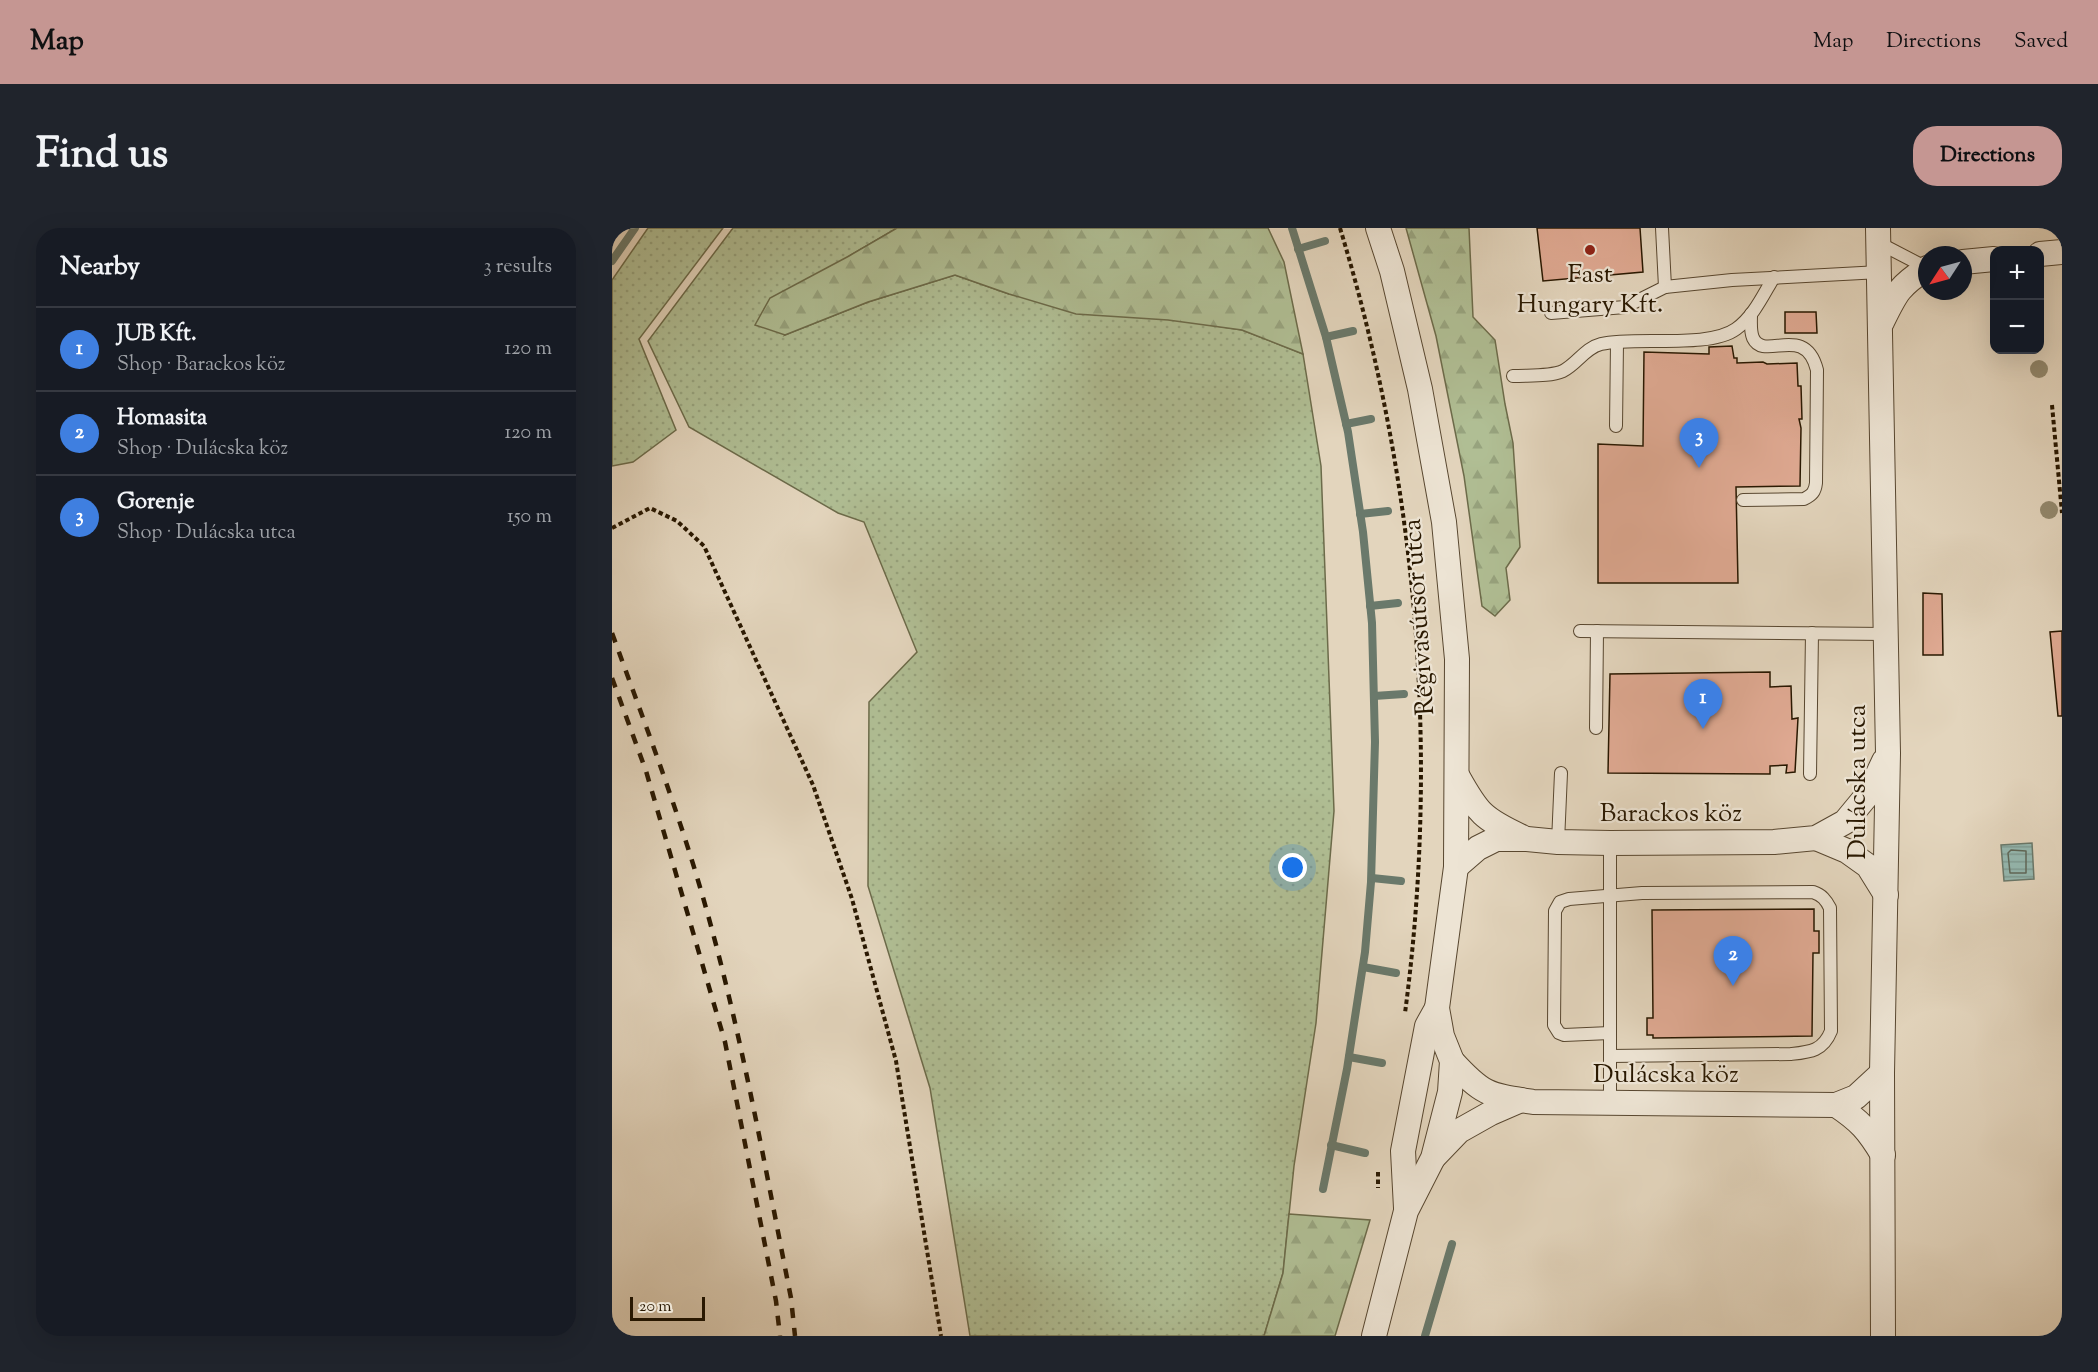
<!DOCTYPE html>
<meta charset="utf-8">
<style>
body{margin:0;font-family:"Sorts Mill Goudy",serif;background:#20242c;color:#f1f3f6}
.controls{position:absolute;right:18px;top:18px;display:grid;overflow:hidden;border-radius:12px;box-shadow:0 6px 24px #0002}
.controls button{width:54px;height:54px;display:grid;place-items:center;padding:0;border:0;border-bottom:2px solid #363941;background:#171b24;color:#f1f3f6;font:30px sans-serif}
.compass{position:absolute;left:1306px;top:18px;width:54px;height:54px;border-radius:50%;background:#171b24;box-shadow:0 6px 24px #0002;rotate:234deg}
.scale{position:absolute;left:18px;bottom:15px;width:75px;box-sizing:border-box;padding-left:6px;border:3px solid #291801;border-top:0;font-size:16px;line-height:21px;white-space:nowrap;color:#291801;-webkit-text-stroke:4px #ede4d4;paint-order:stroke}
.you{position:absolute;left:681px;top:640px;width:21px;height:21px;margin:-15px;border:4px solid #fff;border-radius:50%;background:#1a73e8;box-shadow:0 0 0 9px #1a73e833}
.badge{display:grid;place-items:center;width:39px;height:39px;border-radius:50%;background:#c59692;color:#fff;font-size:20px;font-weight:700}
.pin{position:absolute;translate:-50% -50px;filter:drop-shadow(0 2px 3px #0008)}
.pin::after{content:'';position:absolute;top:32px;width:21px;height:18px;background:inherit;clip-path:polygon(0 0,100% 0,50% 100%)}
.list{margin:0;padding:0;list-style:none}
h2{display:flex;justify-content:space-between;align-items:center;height:78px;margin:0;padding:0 24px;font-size:26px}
h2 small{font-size:20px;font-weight:400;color:#9ea1a6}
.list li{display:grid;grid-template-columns:39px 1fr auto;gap:18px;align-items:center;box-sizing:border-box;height:84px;padding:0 24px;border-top:2px solid #363941}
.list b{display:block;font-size:22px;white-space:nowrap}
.list p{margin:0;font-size:20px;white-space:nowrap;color:#9ea1a6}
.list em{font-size:20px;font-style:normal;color:#9ea1a6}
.map{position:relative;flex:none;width:1450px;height:1108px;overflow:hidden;border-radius:24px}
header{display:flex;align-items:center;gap:36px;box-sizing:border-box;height:84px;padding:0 30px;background:#c59692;color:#111}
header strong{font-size:28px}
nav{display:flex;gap:33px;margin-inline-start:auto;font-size:21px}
.intro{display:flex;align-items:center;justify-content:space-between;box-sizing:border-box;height:144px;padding:0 36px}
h1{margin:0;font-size:42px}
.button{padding:15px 27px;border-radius:24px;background:#c59692;color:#111;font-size:21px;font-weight:700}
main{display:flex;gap:36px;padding:0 36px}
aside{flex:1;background:#171b24;border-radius:24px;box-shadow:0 6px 24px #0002}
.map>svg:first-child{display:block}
.grass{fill:url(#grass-dots);stroke:#6c6b4a;stroke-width:1.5}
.forest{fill:url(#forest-firs);stroke:#6c6b4a;stroke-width:1.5}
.water{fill:url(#water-rules);stroke:#6a796b;stroke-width:1.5}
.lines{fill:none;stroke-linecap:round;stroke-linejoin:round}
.shore{stroke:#5f6859;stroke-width:1.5}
.stream{stroke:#6a796b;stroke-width:8}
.building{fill:#dfa992;stroke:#291801;stroke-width:1.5}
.service-casing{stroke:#584730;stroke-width:14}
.minor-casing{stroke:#584730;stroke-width:26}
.path{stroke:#291801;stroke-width:4;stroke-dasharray:4.5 3;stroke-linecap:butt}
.service{stroke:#ede4d4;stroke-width:12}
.minor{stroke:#ede4d4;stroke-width:24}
.rail{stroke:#291801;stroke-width:4.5;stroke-dasharray:10 10;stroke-linecap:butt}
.tree{fill:#93896e}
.poi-dot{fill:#8f2418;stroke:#ede4d4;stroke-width:2}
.labels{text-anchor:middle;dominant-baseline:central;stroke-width:4.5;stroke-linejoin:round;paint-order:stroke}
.poi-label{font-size:26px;fill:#291801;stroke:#ede4d4}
.street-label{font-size:26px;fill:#291801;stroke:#ede4d4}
</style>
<header>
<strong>Map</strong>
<nav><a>Map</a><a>Directions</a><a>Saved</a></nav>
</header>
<div class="intro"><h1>Find us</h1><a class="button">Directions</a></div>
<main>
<aside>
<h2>Nearby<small>3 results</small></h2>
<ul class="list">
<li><span class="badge" style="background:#3f7fe0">1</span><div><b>JUB Kft.</b><p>Shop · Barackos köz</p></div><em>120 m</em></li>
<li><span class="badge" style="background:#3f7fe0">2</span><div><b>Homasita</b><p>Shop · Dulácska köz</p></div><em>120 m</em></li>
<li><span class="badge" style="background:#3f7fe0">3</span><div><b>Gorenje</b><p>Shop · Dulácska utca</p></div><em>150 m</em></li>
</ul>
</aside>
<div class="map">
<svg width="1450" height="1108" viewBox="0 0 1450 1108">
<defs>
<pattern id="grass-dots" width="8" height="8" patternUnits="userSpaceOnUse" patternTransform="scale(1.5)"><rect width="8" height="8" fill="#b0be94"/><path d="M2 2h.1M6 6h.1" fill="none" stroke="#97a37e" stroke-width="1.8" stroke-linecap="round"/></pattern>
<pattern id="forest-firs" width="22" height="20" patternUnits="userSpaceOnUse" patternTransform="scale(1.5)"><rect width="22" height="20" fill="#b0be94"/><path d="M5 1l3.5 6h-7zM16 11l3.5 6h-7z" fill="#97a37e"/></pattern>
<pattern id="water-rules" width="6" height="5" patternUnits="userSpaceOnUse" patternTransform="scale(1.5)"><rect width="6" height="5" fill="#95b9b1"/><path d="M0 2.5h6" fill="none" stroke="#809e96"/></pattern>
</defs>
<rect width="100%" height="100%" fill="#e3d5bd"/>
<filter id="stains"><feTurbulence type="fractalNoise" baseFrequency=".00333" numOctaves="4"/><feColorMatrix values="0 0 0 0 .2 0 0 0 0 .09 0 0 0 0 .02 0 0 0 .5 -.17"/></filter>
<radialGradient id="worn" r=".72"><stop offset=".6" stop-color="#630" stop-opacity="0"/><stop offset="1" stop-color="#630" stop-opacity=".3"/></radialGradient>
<g class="grass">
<polygon points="36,0 111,0 27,111 64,202 21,234 0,238 0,52"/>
<polygon points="121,0 285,0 237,28 173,107 256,74 343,47 397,66 630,102 691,126 709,238 722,583 704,795 682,938 671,1045 652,1108 358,1108 318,860 256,658 257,474 305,424 252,294 226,285 77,199 36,113"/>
</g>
<g class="forest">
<polygon points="285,0 656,0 672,34 691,126 630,102 556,92 464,86 397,66 343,47 256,74 173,107 143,97 158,70 237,28"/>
<polygon points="794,0 857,0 861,89 883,112 893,176 901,215 908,319 894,340 898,372 883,388 870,378 852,248 824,108"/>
<polygon points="677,986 758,992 723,1108 652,1108 671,1045"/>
</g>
<polygon class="water" points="1420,615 1422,651 1392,653 1389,617"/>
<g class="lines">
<polygon class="shore" points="1399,622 1414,623 1414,645 1398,645 1396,625"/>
<g class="stream">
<polyline points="680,0 714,109 736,204 751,304 760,395 763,514 759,654 753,724 735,841 711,961"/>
<polyline points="686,21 713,13"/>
<polyline points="0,33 23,0"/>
<polyline points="714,109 741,103"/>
<polyline points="734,196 759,191"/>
<polyline points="748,286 776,283"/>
<polyline points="758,378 786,375"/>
<polyline points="762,468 792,466"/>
<polyline points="760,650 789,653"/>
<polyline points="751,739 784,745"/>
<polyline points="737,829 770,835"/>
<polyline points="719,917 753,925"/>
<polyline points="813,1108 840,1016"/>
</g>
</g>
<g class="building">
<polygon points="925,0 1028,0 1031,44 931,53"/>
<polygon points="1173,84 1204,84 1205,105 1173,105"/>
<polygon points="1120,118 1122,130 1125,130 1125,135 1151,134 1155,136 1185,135 1186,158 1189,158 1190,191 1187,191 1189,200 1188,258 1124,259 1126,355 986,355 986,216 1031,218 1032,124 1097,126 1097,119"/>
<polygon points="1311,365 1330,366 1331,427 1311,427"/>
<polygon points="1450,403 1450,488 1446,488 1438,404"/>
<polygon points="1158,444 1158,459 1179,458 1180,491 1186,490 1183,544 1174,545 1175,537 1158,538 1158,546 996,545 998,446"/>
<polygon points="1202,681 1202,703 1207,703 1207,725 1201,725 1200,808 1041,810 1041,807 1035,807 1035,790 1041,790 1040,682"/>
</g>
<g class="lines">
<defs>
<g id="service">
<polyline points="1050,0 1053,59"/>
<polyline points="1267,15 1315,40"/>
<polyline points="939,85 1013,79 1053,59 1120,52 1268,44"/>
<path d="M901 148C917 147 937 149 951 143 965 136 973 120 989 116 1025 108 1096 121 1124 101 1142 88 1151 67 1162 49"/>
<polyline points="1004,198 1005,115"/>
<path d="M1131 272 1192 271C1200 267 1203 264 1204 255L1205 142C1193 94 1152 134 1141 110 1138 103 1139 94 1139 86"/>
<polyline points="968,403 1274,406"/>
<polyline points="984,500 985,403"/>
<polyline points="1198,546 1200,405"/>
<polyline points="946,614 949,545"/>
<polyline points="998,615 998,876"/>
<path d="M998 828 1179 826C1198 824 1211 823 1219 803L1218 680C1214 672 1210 667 1201 664L1030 665 957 671 948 674 943 683 942 797 947 805 952 807 998 805"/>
</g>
<g id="minor">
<polyline points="1266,0 1276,525 1270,845 1271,1108"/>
<polyline points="1428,26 1450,24"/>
<polyline points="1351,34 1382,31"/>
<path d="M1270 94C1284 65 1287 58 1315 40"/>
<path d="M846 549C866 585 871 591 910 609"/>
<polyline points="1204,610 1235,623 1256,638 1274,667"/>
<polyline points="844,639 866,620 884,611 915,611 946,614 998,615 1162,614 1204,610 1233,594 1257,565 1272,533"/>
<path d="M840 833C871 867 876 867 921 874L1224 877 1244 869 1270 845"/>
<path d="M1224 877C1248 893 1256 902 1271 927"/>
<polyline points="822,929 847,903 879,885 909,872"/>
<polyline points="794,980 791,923 815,798 825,780"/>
<polyline points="762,1108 794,983 821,930 838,864 840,833 830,808 825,780 844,639 845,431 832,294 808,161 780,43 766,0"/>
</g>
</defs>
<use href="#service" class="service-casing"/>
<use href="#minor" class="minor-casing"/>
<g class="path">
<path d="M728 0C805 254 828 522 793 785"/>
<polyline points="1440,177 1450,285"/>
<polyline points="0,300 38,280 65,293 92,318 201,557 240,671 284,833 329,1108"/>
<polyline points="766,944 766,960"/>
</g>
<use href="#service" class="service"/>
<use href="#minor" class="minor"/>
<g class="rail">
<path d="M0 405C33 496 68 587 94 680 130 808 153 939 179 1070L183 1108"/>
<polyline points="0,450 34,543 113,814 164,1073 168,1108"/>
</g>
</g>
<g class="tree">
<circle cx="1427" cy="141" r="9"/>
<circle cx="1437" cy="282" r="9"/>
</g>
<circle class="poi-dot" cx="978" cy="22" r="6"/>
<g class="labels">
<g class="poi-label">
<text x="978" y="47">Fast<tspan x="978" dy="30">Hungary Kft.</tspan></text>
</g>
<g class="street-label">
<text transform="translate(808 389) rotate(-94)">Régivasútsor utca</text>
<text transform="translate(1246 554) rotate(-90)">Dulácska utca</text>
<text x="1059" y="586">Barackos köz</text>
<text x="1054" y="847">Dulácska köz</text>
</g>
</g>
<rect width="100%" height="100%" filter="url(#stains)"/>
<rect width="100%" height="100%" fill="url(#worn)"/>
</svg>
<div class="controls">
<button>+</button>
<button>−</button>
</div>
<svg class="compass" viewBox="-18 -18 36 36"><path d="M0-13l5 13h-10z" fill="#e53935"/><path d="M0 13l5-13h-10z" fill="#9ea1a6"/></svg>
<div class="scale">20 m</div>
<div class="you"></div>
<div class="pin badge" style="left:1091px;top:501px;background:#3f7fe0">1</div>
<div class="pin badge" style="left:1121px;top:758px;background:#3f7fe0">2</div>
<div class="pin badge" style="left:1087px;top:240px;background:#3f7fe0">3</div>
</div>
</main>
